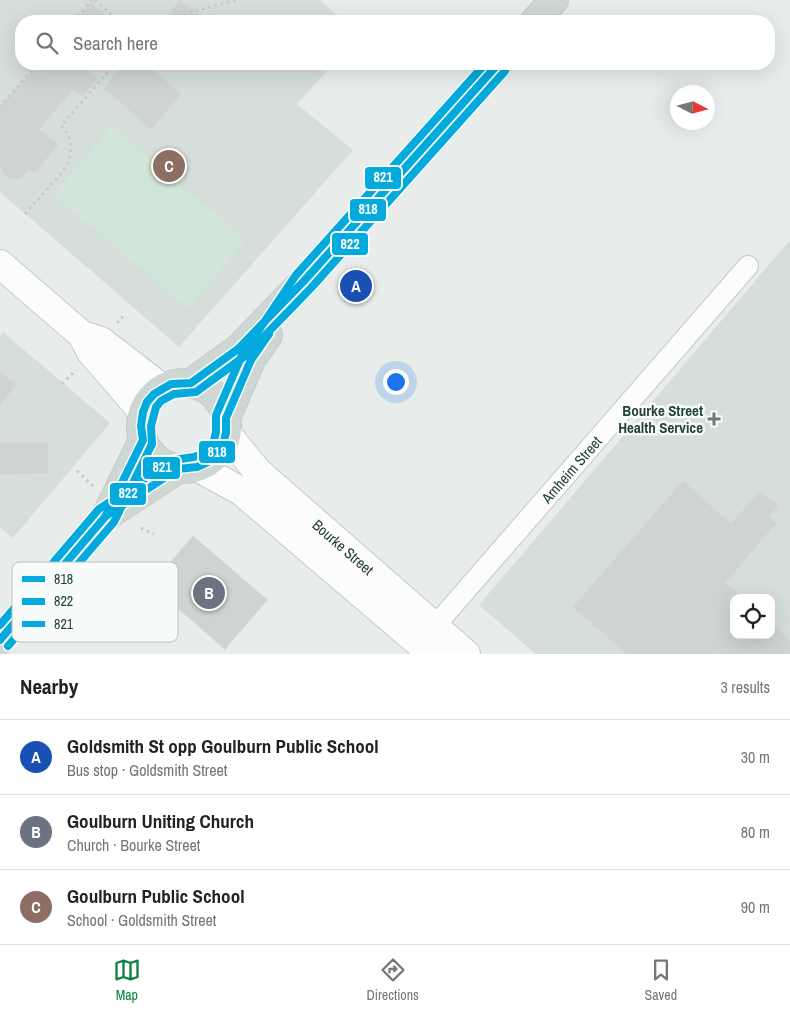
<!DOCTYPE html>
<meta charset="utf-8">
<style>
body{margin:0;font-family:"Archivo Narrow",sans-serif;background:#f6f6f6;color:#222}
.controls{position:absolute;right:15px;bottom:15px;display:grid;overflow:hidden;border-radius:10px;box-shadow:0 5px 20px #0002}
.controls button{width:45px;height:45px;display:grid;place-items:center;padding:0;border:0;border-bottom:1px solid #e0e0e0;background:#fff;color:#222;font:25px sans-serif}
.compass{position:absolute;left:670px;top:85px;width:45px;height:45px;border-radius:50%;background:#fff;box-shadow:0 5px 20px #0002;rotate:96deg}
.you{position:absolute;left:395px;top:381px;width:18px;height:18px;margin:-12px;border:4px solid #fff;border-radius:50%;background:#1a73e8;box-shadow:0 0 0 8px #1a73e833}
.badge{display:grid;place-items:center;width:32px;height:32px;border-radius:50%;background:#0b8043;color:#fff;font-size:16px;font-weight:700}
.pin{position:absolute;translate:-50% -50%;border:2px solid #fff;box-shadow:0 1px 5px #0006}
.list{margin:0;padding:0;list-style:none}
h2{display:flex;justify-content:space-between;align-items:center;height:65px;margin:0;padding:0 20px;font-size:21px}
h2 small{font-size:16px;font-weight:400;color:#767676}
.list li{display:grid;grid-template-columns:32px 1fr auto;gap:15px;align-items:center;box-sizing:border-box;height:75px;padding:0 20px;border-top:1px solid #e0e0e0}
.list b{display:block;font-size:19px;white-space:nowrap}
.list p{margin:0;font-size:16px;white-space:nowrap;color:#767676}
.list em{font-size:16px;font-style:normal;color:#767676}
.icon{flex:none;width:28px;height:28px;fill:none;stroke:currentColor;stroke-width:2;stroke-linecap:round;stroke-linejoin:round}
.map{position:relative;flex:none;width:790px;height:654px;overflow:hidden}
.search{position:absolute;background:#fff;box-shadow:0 5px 20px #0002;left:15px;right:15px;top:15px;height:55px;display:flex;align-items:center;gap:12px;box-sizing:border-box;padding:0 18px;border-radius:20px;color:#767676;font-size:19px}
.sheet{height:290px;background:#fff}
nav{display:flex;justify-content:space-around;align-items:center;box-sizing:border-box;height:70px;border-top:1px solid #e0e0e0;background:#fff;font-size:14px;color:#767676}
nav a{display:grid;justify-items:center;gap:2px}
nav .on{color:#0b8043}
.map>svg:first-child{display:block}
.built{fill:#d6dedb;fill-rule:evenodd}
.green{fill:#d1e6d8}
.building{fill:#cfd4d2;stroke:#d1d6d4}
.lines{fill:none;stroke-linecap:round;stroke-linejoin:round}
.minor-casing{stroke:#c5cac8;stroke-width:22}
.secondary-casing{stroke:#c3cbc8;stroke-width:30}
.primary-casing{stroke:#c3ccc9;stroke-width:30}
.path{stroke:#c3ccca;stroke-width:3;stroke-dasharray:2.5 4;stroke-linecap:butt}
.minor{stroke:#fcfcfc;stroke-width:20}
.secondary{stroke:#fcfcfc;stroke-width:28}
.primary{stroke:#cfd7d5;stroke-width:28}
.bus-1-casing{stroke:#f7fbf9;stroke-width:11}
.bus-2-casing{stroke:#f7fbf9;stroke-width:11}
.bus-3-casing{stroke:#f7fbf9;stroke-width:11}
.bus-1{stroke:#04aadd;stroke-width:8}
.bus-2{stroke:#04aadd;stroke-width:8}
.bus-3{stroke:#04aadd;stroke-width:8}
.poi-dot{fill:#697e78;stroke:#f7fbf9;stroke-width:2}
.labels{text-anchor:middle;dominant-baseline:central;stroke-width:5;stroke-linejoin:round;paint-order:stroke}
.poi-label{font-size:15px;font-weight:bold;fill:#24423a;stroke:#f7fbf9;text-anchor:end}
.street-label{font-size:15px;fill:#24423a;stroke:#f7fbf9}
.key{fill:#f7fbf9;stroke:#b8c4c0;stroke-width:1}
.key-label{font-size:14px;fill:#24423a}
.line-badge{stroke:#f7fbf9;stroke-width:2}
.badge-label{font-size:14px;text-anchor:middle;font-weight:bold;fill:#fff}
</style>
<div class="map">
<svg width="790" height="654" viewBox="0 0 790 654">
<rect width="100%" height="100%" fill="#e8edeb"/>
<g class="built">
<polygon points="0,0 320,0 344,21 21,21 21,64 333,64 297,104 353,150 179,347 0,192"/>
<path d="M790 240V654H536L479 605ZM734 598H771V635H734Z"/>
<polygon points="3,332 110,423 13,538 0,527 0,336"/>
</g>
<polygon class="green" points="112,126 246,240 188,308 54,195"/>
<g class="building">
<polygon points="180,0 206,19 204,21 164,21"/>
<polygon points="91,3 111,21 75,21"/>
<polygon points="38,64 95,64 88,71 97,79 82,97 73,89 39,129 58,145 34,173 29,169 20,179 10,179 3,173 0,163 0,153 2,151 0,150 0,107"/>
<polygon points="96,64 111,64 104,71"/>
<polygon points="124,64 146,64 181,94 151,129 104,88"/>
<polygon points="0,372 16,385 0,405"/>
<polygon points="47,442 48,473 0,474 0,443"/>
<polygon points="683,481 731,524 760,491 778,506 769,517 776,523 725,583 742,598 734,598 734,635 771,635 771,623 790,640 790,654 627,654 573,607"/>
<polygon points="193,536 267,600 225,649 151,585"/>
</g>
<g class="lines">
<defs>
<g id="minor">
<path id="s1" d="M434 627 748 266"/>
</g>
<g id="secondary">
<polyline points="0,264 82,335 91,352 143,412"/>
<polyline points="89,337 101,341 162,388"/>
<path id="s2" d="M226 433 258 472 466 654"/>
<polyline points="197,467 241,491 432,654"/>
</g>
<g id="primary">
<polyline points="535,21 554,0"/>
<polyline points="191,383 238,349 304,281 498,64"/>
<circle cx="184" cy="426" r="43"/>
<polyline points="226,418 251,360 268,335"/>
<polyline points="106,516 143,440"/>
<polyline points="0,640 105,517 178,469"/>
</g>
</defs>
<use href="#minor" class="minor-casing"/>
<use href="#secondary" class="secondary-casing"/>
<use href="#primary" class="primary-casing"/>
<g class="path">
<polyline points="95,0 119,21"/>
<polyline points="74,21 92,0"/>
<polyline points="158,21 236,0"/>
<polyline points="0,107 37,64"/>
<path d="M25 214C34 203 64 173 68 162 73 149 71 135 61 126L115 64"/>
<polyline points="117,323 125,314"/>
<polyline points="62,384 76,370"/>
<polyline points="77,471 93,486"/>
<polyline points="141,528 154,534"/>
</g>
<use href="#minor" class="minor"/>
<use href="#secondary" class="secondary"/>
<use href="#primary" class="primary"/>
<defs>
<g id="bus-1">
<polyline points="106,516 178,469 197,467 208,462 216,454 223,444 226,433 226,418 251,360 269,334"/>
<polyline points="0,640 105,517 143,440 141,426 143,412 147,402 154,394 171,384 191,383 238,349 304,281 498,64"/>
</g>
<polyline id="bus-2" points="8,646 114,522 152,444 151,426 156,407 161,401 174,394 196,392 245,356 311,288 505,71"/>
<polyline id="bus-3" points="0,625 99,509 173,460 194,457 202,454 208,448 214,440 216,432 216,415 242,355 296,275 485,64"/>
</defs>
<use href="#bus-1" class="bus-1-casing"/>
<use href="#bus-2" class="bus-2-casing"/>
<use href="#bus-3" class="bus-3-casing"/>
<use href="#bus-1" class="bus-1"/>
<use href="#bus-2" class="bus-2"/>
<use href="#bus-3" class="bus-3"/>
</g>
<path class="poi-dot" d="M711.5 411.5h5v5h5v5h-5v5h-5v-5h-5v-5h5z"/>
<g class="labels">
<g class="poi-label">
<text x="703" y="410">Bourke Street<tspan x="703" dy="17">Health Service</tspan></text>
</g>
<g class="street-label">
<text stroke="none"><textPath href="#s1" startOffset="209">Arnheim Street</textPath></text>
<text stroke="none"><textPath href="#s2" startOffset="164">Bourke Street</textPath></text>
</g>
</g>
<rect x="12" y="562" width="166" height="80" rx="8" class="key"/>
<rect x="22" y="576" width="23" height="6" fill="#04aadd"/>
<rect x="22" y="598" width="23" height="7" fill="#04aadd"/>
<rect x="22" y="621" width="23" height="6" fill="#04aadd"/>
<g class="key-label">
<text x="54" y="584">818</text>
<text x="54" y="606">822</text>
<text x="54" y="629">821</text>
</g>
<g class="line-badge">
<rect x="364" y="166" width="38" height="24" rx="5" fill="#04aadd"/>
<rect x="349" y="198" width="38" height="24" rx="5" fill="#04aadd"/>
<rect x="331" y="232" width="38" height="24" rx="5" fill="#04aadd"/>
<rect x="198" y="440" width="38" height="24" rx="5" fill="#04aadd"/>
<rect x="142" y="456" width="39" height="24" rx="5" fill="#04aadd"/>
<rect x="109" y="482" width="38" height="24" rx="5" fill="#04aadd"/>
</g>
<g class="badge-label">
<text x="383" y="182">821</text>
<text x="368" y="214">818</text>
<text x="350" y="249">822</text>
<text x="217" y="457">818</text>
<text x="162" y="472">821</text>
<text x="128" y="498">822</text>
</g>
</svg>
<div class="controls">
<button><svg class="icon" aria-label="locate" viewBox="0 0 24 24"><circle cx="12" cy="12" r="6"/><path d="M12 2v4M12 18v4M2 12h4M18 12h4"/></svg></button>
</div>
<svg class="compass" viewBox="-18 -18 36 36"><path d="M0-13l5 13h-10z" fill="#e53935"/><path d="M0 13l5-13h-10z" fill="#767676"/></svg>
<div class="you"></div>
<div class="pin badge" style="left:356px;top:286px;background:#1a4fb4">A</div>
<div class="pin badge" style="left:209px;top:593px;background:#6b7280">B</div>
<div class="pin badge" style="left:169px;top:166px;background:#8d6e63">C</div>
<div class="search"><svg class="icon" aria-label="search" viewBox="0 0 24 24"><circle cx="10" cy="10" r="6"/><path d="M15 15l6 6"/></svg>Search here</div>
</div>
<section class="sheet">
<h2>Nearby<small>3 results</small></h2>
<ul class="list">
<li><span class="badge" style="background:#1a4fb4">A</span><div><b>Goldsmith St opp Goulburn Public School</b><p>Bus stop · Goldsmith Street</p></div><em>30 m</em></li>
<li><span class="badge" style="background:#6b7280">B</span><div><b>Goulburn Uniting Church</b><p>Church · Bourke Street</p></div><em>80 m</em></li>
<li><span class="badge" style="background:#8d6e63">C</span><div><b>Goulburn Public School</b><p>School · Goldsmith Street</p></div><em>90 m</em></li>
</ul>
</section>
<nav>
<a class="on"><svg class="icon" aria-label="map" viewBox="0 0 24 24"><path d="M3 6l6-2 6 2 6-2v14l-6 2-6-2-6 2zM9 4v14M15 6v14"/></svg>Map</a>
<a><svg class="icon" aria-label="directions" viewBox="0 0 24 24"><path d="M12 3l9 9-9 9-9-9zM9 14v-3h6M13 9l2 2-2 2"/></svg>Directions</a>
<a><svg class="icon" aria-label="saved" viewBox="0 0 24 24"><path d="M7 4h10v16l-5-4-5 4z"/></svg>Saved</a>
</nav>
